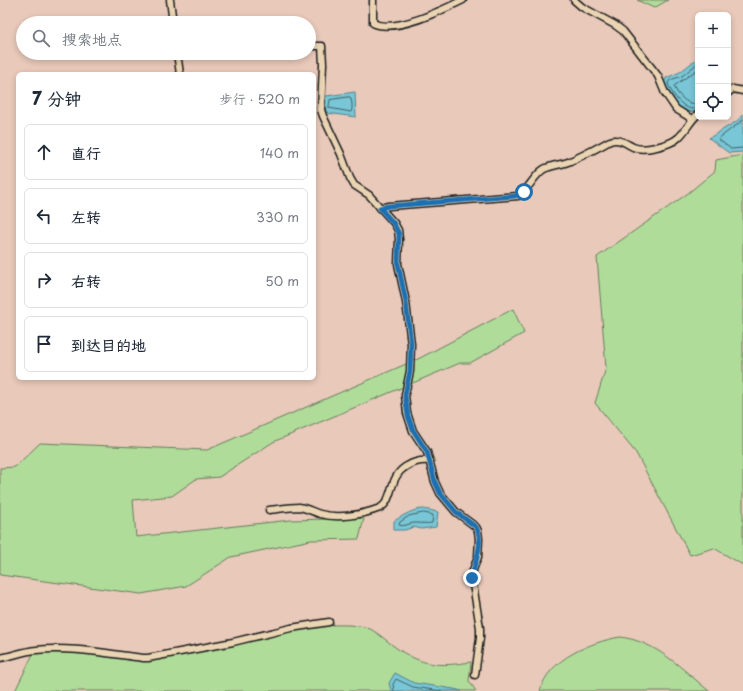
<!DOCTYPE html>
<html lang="zh">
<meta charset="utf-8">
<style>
body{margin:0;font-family:"Playpen Sans","LXGW WenKai TC",sans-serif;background:#f2f2f3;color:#1f2937}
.controls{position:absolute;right:12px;top:12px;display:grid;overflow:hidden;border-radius:6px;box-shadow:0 2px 6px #0003}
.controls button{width:36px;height:36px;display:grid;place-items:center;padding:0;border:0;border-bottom:1px solid #e0e1e3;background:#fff;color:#1f2937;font:20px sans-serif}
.stop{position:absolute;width:12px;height:12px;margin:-9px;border:3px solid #1f6fb2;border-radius:50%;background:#fff}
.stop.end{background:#1f6fb2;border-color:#fff;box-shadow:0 1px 4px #0008}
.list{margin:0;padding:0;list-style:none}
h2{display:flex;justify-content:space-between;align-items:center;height:52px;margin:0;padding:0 16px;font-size:17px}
h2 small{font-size:13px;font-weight:400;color:#747a83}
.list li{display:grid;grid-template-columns:26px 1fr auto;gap:12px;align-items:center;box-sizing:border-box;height:56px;margin:0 8px 8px;padding:0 8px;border:1px solid #e0e1e3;border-radius:6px}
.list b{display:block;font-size:15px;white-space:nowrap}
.list em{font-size:13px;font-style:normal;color:#747a83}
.icon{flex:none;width:22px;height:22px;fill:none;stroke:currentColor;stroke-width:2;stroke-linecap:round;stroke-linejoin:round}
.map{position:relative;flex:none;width:743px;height:691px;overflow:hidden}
.search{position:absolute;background:#fff;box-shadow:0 2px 6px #0003;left:16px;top:16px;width:300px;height:44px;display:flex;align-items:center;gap:10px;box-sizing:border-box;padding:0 14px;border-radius:22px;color:#747a83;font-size:15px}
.panel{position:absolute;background:#fff;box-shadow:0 2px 6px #0003;left:16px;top:72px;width:300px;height:308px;border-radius:6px}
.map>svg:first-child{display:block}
.green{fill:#b0dc9a;stroke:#667c5b}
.water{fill:#78c6d6;stroke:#53828c}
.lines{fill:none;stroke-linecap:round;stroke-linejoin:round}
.shore{stroke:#416066;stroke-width:1}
.minor-casing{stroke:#1c1c1c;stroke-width:9}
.minor{stroke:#ead4b3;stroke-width:6}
.route{stroke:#1f6fb2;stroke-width:5}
</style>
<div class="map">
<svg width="743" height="691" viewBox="0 0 743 691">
<rect width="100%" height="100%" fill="#e8c9ba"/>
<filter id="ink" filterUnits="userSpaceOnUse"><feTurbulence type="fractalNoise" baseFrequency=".025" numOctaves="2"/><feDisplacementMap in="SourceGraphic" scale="8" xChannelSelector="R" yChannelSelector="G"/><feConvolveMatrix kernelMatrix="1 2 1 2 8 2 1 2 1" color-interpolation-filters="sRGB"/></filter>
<g filter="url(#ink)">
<g class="green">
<polygon points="637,0 668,0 654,8"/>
<polygon points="743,155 743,565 714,548 690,555 636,453 595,403 606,368 597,257 687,194 715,171 716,160"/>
<polygon points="513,309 524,333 470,363 460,363 273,442 219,477 196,479 172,496 133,500 136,537 291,520 364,518 359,539 311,540 231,557 186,586 141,594 0,575 0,468 15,467 40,443 207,450 420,358"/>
<path d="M330 625C342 625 358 624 370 629 378 633 387 641 395 647 422 666 439 667 471 662L469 681 476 691H15L34 652 80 653 143 660 291 630Z"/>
<path d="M620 637C656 641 682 669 709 691H540C548 659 591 642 620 637Z"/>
</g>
<g class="water">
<path d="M698 58V111C681 116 669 97 664 83L666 78 680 72Z"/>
<polygon points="355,92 356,117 327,113 324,106 326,96"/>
<polygon points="743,114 743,152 729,153 709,138 737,121"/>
<path d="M424 509 438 512 436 527 421 529 414 527 405 530H394V521C404 515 413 509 424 509Z"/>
<polygon points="395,673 414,683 454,689 462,691 391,691 389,683"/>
</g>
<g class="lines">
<g class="shore">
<path d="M698 63 682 76 670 80 668 83C670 92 682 108 692 109 694 109 696 108 698 108"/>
<path d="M698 69 674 86C676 92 684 102 691 103 693 104 696 103 698 103"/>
<path d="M350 97C352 100 353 108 351 112L329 108V106L330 100Z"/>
<polyline points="743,120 718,139 731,149 743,148"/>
<path d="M424 513 433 515 432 523C425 524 421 523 415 523 409 523 405 527 399 525L400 522 409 516Z"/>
<polyline points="394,691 393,684 396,679 413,687 442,691"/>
</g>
<defs>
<g id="minor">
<polyline points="170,0 173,23"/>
<path d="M373 0V23C394 34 443 10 463 0"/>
<polyline points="574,0 582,7 615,25 623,31 658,76 665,93 676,109 692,119"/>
<polyline points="309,46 322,46 323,64 321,110 323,116 341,154 350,178 354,185 369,195 394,223 398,230 399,239 398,264 406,302 411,344 410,371 405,395 407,413 413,431 427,452 435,482 440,493 456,512 476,527 478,531 479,539 478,557 473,570 472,578 480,628 480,638 475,675"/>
<polyline points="177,53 180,74"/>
<polyline points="728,93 733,89 743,91"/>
<path d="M380 208 389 206 518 196C529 190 533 176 544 169 552 165 560 165 568 162 583 156 597 148 610 141 619 138 625 143 633 147 643 152 670 145 678 138 686 131 690 121 698 114"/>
<path d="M269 510C279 509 290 507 299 507 307 508 313 512 320 514 338 519 362 515 380 508 394 501 388 476 407 466 415 461 421 460 430 461"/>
<path d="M0 658C12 656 24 651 36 650 69 646 109 654 143 658H148L233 642 291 628 329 622"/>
</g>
</defs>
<use href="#minor" class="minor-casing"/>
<use href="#minor" class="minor"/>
</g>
</g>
<g class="lines" filter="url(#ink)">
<path class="route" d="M472 578C474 562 485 543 476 527L456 512 440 493 435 482 427 452 413 430 408 416 405 395 410 371 411 344 406 302 398 264 399 234 394 224 380 208 389 206 515 196 524 192"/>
</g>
</svg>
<div class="controls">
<button>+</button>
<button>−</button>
<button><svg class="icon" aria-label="locate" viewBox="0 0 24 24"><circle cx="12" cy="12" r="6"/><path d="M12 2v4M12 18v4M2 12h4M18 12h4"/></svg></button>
</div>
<div class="stop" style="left:524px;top:192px"></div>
<div class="stop end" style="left:472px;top:578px"></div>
<div class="search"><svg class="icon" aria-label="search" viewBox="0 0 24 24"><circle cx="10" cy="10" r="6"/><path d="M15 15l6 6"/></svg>搜索地点</div>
<section class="panel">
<h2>7 分钟<small>步行 · 520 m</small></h2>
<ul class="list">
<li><svg class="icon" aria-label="ahead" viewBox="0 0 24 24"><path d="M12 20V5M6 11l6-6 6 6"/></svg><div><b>直行</b></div><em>140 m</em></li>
<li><svg class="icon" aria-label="left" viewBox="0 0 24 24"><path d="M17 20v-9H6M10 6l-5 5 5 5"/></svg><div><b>左转</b></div><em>330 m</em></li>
<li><svg class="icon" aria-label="right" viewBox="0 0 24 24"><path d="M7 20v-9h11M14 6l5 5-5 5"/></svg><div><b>右转</b></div><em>50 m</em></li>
<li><svg class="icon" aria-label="arrive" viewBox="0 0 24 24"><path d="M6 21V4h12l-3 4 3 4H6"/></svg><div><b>到达目的地</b></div></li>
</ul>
</section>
</div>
